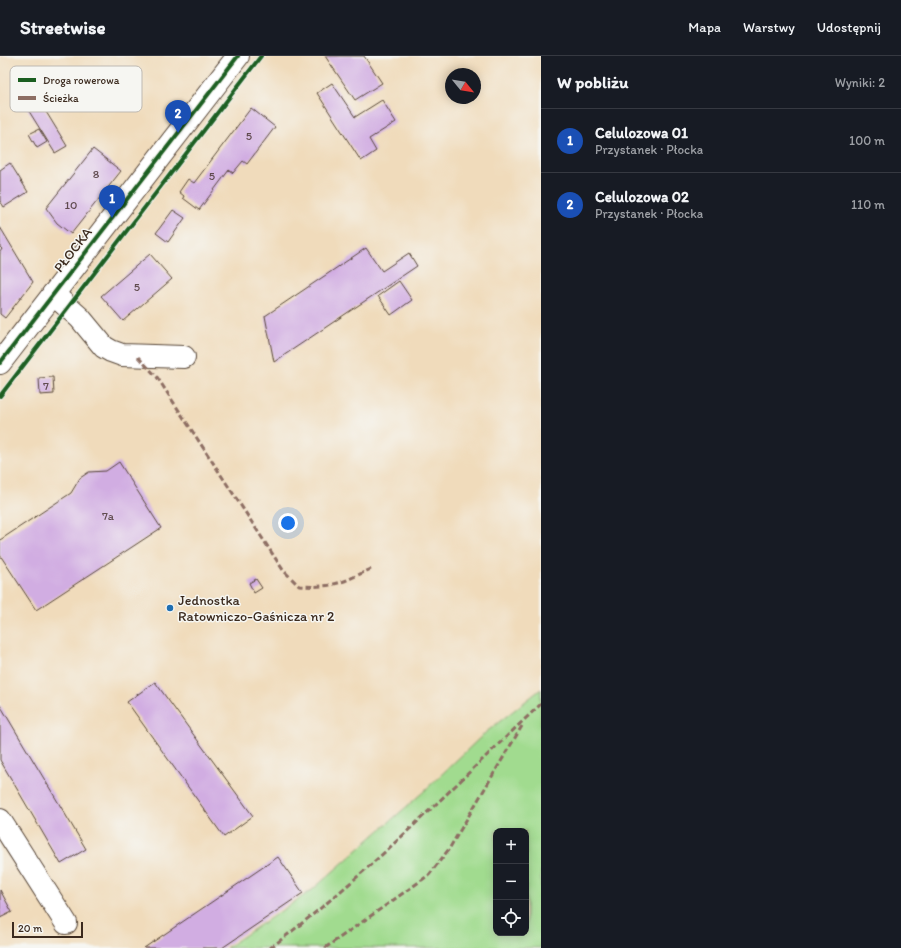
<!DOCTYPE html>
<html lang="pl">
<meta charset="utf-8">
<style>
body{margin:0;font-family:Itim,sans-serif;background:#242831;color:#f1f3f6}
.controls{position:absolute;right:12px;bottom:12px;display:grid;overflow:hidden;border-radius:8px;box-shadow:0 2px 10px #0003}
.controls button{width:36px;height:36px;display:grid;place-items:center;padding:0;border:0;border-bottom:1px solid #363941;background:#171b24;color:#f1f3f6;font:20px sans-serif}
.compass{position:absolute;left:445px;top:12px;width:36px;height:36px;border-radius:50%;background:#171b24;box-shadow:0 2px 10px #0003;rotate:120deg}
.scale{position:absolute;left:12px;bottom:10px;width:71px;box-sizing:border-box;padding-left:4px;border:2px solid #3b2a1e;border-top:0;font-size:11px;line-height:14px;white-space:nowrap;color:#3b2a1e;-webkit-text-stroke:3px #f6f6f2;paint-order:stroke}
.you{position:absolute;left:288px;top:467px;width:14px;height:14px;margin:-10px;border:3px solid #fff;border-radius:50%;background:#1a73e8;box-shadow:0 0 0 6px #1a73e833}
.badge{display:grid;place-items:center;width:26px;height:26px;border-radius:50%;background:#1a73e8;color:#fff;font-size:13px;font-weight:700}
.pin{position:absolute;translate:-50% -33px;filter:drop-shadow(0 1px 2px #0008)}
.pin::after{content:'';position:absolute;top:21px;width:14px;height:12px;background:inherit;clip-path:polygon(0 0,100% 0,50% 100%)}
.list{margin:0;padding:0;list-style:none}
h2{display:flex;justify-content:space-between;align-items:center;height:52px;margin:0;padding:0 16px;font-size:17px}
h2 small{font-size:13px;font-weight:400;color:#9ea1a6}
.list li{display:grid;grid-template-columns:26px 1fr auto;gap:12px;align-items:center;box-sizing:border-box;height:64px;padding:0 16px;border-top:1px solid #363941}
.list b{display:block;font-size:15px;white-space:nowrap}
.list p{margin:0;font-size:13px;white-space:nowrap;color:#9ea1a6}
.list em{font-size:13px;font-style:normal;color:#9ea1a6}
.icon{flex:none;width:22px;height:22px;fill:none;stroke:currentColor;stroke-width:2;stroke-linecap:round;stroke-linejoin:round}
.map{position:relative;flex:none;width:541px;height:892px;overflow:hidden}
header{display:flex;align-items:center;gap:24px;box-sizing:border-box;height:56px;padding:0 20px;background:#171b24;border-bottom:1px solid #363941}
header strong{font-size:19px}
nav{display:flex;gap:22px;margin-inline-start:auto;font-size:14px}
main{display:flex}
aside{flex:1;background:#171b24}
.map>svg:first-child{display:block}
.green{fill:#a1db8f;stroke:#6e8256;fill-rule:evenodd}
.building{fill:#d1ade2}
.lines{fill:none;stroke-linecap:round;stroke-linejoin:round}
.minor-casing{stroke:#564536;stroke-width:24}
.minor{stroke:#fff;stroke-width:22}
.quiet{stroke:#8d6e63;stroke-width:3;stroke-dasharray:6 3;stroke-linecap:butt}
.cycleway-casing{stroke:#f6f6f2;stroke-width:6}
.cycleway{stroke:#1b5e20;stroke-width:4}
.poi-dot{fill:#1f6fb2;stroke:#f6f6f2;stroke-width:1.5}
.labels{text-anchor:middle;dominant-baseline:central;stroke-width:3;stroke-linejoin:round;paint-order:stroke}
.number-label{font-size:12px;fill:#604b4f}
.street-label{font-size:14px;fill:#3b2a1e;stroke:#f6f6f2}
.poi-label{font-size:14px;fill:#3b2a1e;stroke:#f6f6f2;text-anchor:start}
.key{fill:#f6f6f2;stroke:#beb9b2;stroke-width:1}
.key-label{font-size:11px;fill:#3b2a1e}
</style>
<header>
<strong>Streetwise</strong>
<nav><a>Mapa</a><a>Warstwy</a><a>Udostępnij</a></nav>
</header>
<main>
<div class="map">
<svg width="541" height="892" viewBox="0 0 541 892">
<rect width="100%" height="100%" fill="#f6f6f2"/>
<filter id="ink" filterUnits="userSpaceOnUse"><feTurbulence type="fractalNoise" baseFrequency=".025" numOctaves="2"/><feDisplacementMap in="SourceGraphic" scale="8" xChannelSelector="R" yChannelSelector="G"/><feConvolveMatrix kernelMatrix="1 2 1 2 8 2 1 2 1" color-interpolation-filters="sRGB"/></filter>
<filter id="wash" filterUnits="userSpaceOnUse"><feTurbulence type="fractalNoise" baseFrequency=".012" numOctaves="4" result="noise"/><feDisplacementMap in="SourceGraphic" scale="16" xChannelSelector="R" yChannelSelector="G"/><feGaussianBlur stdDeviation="0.9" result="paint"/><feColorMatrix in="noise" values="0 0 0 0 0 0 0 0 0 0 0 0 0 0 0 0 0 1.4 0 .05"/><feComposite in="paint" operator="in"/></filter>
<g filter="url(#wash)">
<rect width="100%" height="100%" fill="#f0dbbb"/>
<path class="green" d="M541 633V892H226L312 834 422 737 485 677ZM496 775H526V877H496Z"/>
<g id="blocks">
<g class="building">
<polygon points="325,0 364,0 382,27 355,44"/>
<polygon points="332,27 355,61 382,44 396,66 369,83 376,95 361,105 317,37"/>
<polygon points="29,28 67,90 55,97 17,36"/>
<polygon points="251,52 275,71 247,108 243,105 233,117 229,114 199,154 183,142 184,140 179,136 188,123 194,127"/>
<polygon points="39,73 47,86 37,92 29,78"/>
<polygon points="93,93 121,115 71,178 57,167 46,152"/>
<polygon points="10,107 28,136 4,151 0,145 0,114"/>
<polygon points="173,154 185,162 168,186 156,177"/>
<polygon points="0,171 33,226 5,262 0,258 0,196 2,193 0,191"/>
<polygon points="366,192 382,215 409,197 417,210 274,306 265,260"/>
<polygon points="150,198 172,223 123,265 101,240"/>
<polygon points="399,225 412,244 391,259 378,240"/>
<polygon points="53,321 54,338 40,339 39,322"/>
<polygon points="119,406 161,472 36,554 0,499 0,484 71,437 80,422 89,416 106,415"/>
<polygon points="256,523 262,532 254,537 249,527"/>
<polygon points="155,626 253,760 224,781 127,646"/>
<polygon points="0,649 86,793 61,808 0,704"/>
<polygon points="278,801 303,837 222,892 144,892"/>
<polygon points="0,834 12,856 0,862"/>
</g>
</g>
</g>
<g filter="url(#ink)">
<use href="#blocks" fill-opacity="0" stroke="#564536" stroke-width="1"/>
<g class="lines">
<defs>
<g id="minor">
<polyline points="53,238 80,262 104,291 111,295 122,299 184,301"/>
<polyline points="0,307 238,0"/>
<polyline points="0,764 66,867"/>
</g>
</defs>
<use href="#minor" class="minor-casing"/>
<use href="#minor" class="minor"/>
<g class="quiet">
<path d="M138 301 157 321 283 514 299 530C333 532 341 527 371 513"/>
<path d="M270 892C368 819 452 731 541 648"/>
<polyline points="325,892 429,819 449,793 522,670"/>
</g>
<defs>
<g id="cycleway">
<polyline points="0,307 238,0"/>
<polyline points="0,340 261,0"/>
</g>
</defs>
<use href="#cycleway" class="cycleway-casing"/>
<use href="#cycleway" class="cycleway"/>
</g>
</g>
<circle class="poi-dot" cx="170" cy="552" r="4"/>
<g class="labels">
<g class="number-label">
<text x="249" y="80">5</text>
<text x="96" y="118">8</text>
<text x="212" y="120">5</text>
<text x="71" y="149">10</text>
<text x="137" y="231">5</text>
<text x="46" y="330">7</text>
<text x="108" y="460">7a</text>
</g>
<g class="street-label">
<text transform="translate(73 194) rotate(-52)">PŁOCKA</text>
</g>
<g class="poi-label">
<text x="178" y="544">Jednostka<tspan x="178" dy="16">Ratowniczo-Gaśnicza nr 2</tspan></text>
</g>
</g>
<rect x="10" y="10" width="132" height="46" rx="6" class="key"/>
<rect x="18" y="22" width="18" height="4" fill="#1b5e20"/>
<rect x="18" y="40" width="18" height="4" fill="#8d6e63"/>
<g class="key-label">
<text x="43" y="28">Droga rowerowa</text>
<text x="43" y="46">Ścieżka</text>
</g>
</svg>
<div class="controls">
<button>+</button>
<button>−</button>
<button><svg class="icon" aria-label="locate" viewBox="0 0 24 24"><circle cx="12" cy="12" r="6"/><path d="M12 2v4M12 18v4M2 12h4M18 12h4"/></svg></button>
</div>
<svg class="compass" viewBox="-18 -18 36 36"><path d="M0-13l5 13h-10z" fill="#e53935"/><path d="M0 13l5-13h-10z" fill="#9ea1a6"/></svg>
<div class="scale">20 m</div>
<div class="you"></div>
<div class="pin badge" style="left:112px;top:162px;background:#1a4fb4">1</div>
<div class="pin badge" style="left:178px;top:77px;background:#1a4fb4">2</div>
</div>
<aside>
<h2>W pobliżu<small>Wyniki: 2</small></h2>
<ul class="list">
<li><span class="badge" style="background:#1a4fb4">1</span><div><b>Celulozowa 01</b><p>Przystanek · Płocka</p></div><em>100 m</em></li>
<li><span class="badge" style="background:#1a4fb4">2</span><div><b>Celulozowa 02</b><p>Przystanek · Płocka</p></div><em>110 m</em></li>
</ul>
</aside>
</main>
